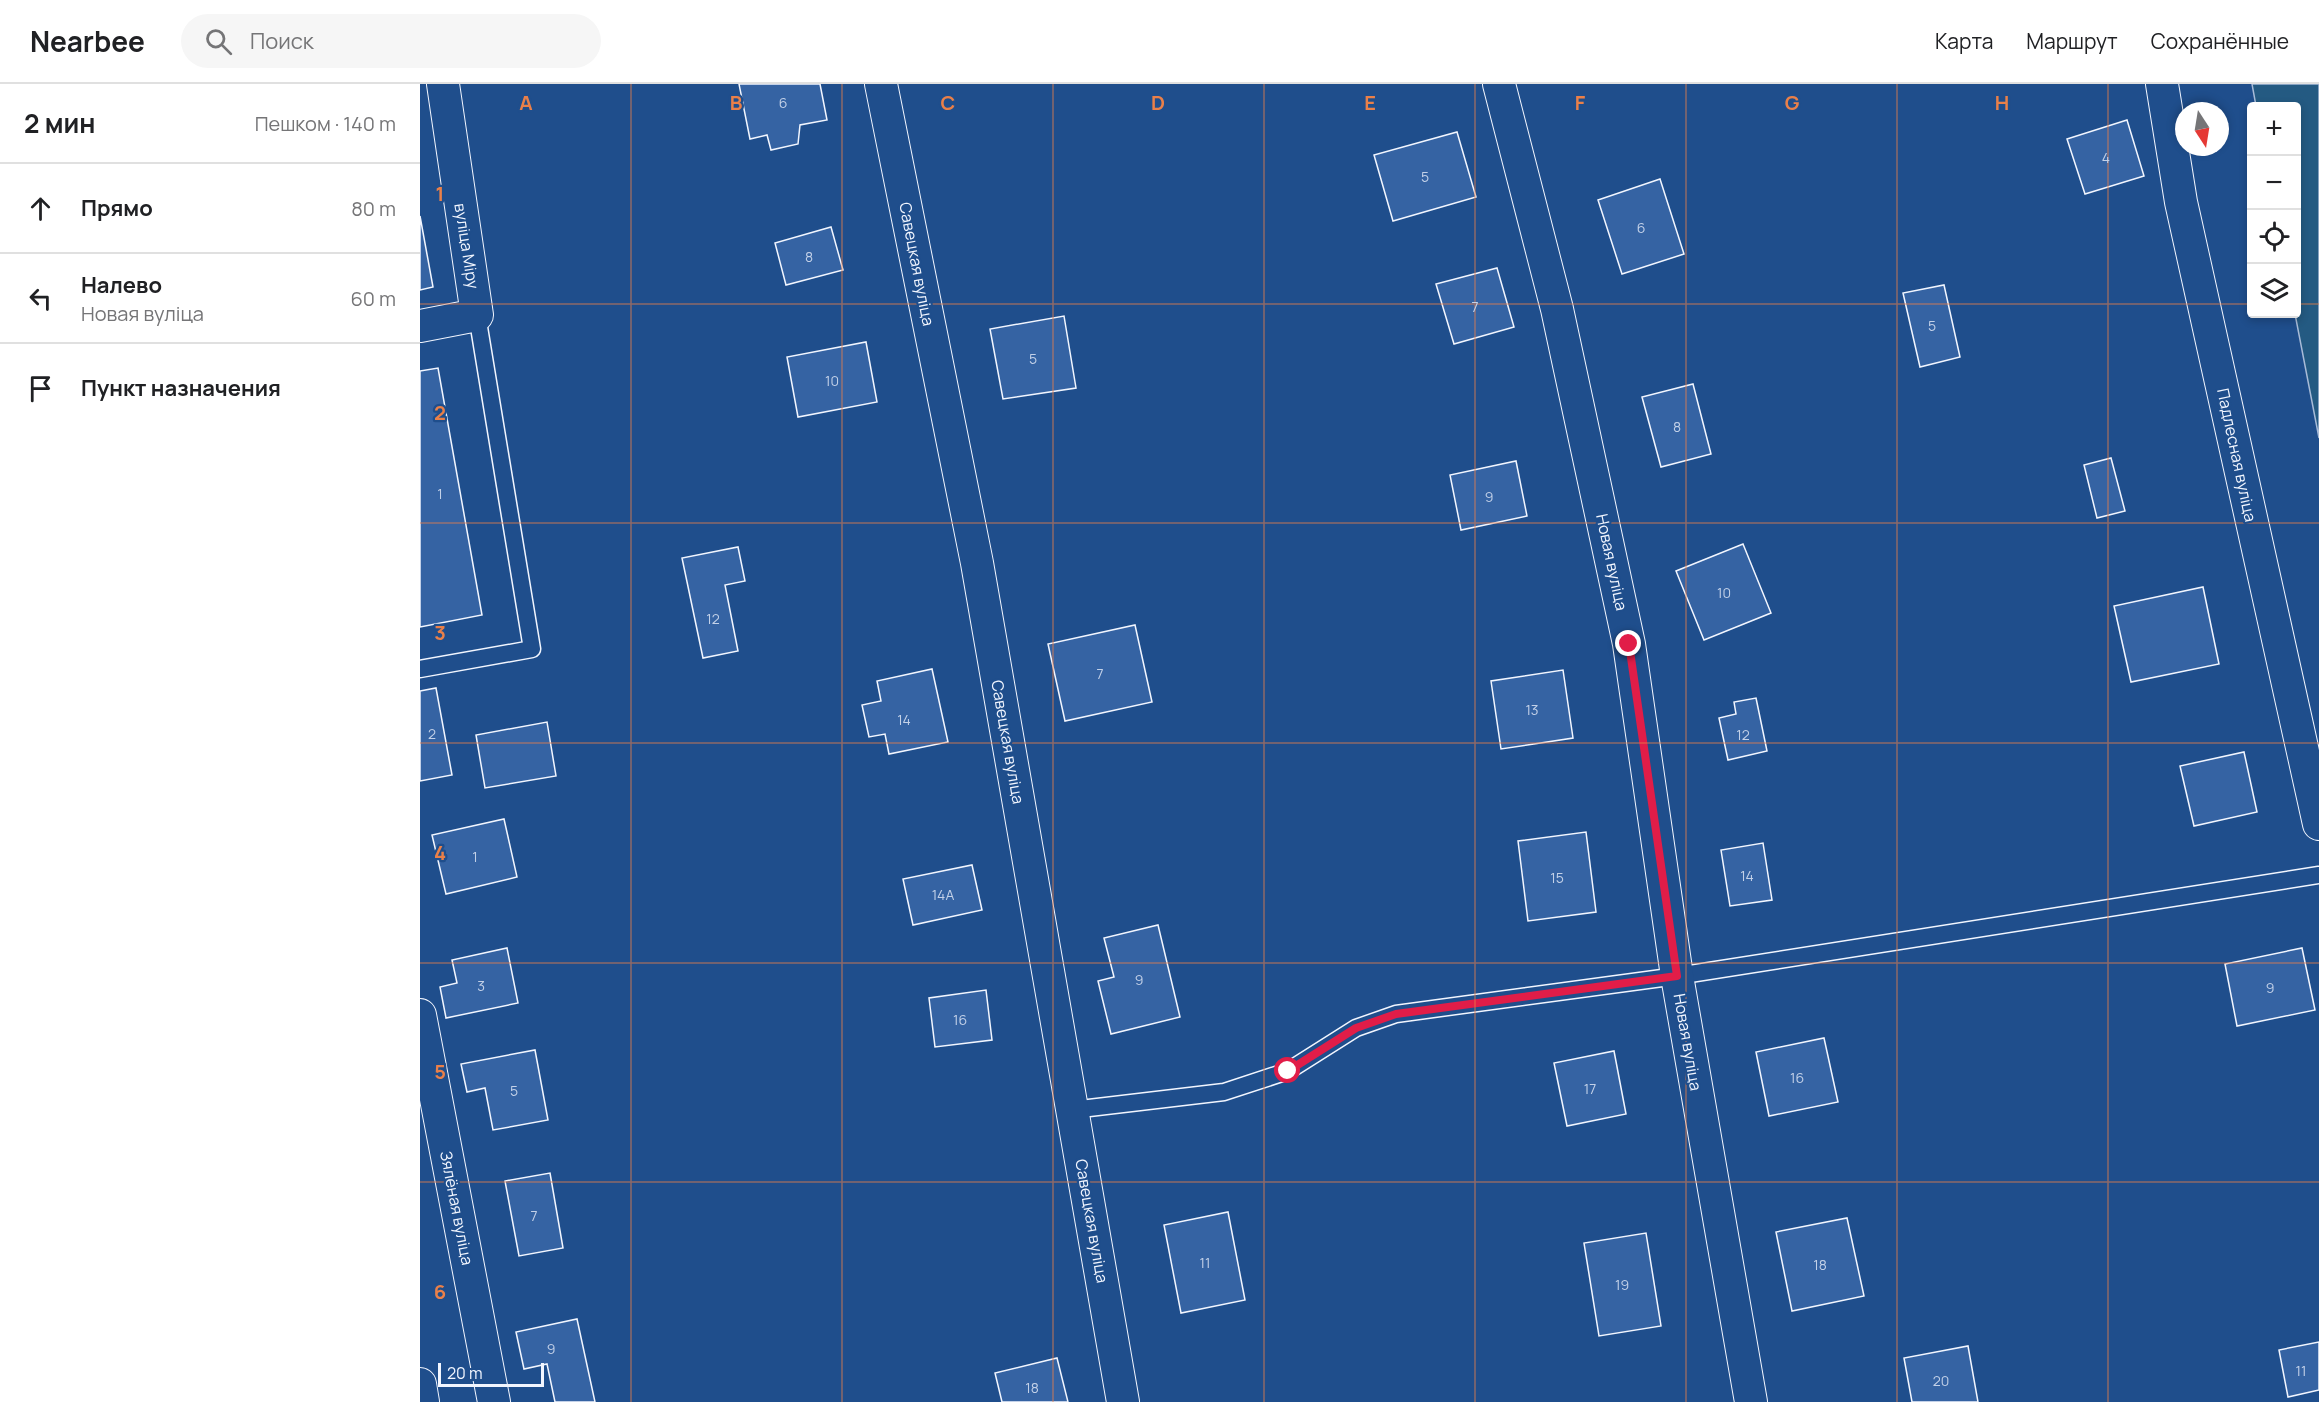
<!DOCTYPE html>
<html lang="ru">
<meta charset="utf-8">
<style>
body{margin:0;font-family:Manrope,sans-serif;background:#f6f6f6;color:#202124}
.controls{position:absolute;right:18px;top:18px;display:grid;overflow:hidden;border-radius:6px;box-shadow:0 3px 9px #0003}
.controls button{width:54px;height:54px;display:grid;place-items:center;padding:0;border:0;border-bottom:2px solid #e0e0e0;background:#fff;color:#202124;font:30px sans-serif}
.compass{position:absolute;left:1755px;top:18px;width:54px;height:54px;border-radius:50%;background:#fff;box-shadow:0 3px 9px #0003;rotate:168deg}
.scale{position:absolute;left:18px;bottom:15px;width:106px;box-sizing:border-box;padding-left:6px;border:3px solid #f2f6ff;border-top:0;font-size:16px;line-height:21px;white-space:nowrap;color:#f2f6ff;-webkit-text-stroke:4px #1f4e8c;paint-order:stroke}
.stop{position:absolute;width:18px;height:18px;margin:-14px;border:4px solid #e11d48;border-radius:50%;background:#fff}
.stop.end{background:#e11d48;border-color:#fff;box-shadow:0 2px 6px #0008}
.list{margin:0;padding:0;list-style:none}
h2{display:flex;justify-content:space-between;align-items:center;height:78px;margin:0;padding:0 24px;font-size:26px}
h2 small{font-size:20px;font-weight:400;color:#757577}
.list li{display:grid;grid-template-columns:39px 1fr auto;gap:18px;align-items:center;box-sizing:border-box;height:90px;padding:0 24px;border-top:2px solid #e0e0e0}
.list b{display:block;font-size:22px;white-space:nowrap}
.list p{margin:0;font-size:20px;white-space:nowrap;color:#757577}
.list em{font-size:20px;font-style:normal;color:#757577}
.icon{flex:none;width:33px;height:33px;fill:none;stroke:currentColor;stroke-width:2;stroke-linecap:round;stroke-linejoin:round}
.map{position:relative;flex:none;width:1899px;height:1318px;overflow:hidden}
header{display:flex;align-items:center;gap:36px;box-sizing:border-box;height:84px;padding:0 30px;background:#fff;border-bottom:2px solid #e0e0e0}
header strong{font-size:28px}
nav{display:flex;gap:33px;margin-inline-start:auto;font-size:21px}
.search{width:420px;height:54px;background:#f6f6f6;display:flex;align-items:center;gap:15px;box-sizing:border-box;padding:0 21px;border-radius:33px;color:#757577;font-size:22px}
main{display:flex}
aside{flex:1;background:#fff}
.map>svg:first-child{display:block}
.green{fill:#245a82;stroke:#a8bbd7;stroke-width:1.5}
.building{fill:#3563a3;stroke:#f2f6ff;stroke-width:1.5}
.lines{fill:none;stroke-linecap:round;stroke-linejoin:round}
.service-casing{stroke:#f2f6ff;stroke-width:19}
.minor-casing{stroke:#f2f6ff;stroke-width:34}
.service{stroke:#1f4e8c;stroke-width:16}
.minor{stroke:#1f4e8c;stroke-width:32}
.route{stroke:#e11d48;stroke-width:8}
.grid{fill:none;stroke:#ea8049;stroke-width:1.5;stroke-opacity:0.55}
.labels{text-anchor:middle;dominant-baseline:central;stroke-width:4.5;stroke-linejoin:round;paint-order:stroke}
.number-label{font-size:14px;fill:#c3d1e8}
.street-label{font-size:16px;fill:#f2f6ff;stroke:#1f4e8c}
.grid-label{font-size:20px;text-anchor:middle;font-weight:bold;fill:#ea8049;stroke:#1f4e8c;stroke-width:4.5;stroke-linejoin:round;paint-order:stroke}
</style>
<header>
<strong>Nearbee</strong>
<div class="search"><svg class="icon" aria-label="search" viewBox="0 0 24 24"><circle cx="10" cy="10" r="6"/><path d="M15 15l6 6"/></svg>Поиск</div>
<nav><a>Карта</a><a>Маршрут</a><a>Сохранённые</a></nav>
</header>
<main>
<aside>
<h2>2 мин<small>Пешком · 140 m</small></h2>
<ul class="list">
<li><svg class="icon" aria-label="ahead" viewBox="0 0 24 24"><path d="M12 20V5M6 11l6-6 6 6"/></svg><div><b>Прямо</b></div><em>80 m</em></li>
<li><svg class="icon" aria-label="left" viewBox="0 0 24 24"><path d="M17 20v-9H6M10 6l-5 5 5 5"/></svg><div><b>Налево</b><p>Новая вуліца</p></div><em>60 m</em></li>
<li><svg class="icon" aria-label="arrive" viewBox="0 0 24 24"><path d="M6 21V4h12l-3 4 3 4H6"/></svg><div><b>Пункт назначения</b></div></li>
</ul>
</aside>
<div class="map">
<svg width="1899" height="1318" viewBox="0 0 1899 1318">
<rect width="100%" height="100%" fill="#1f4e8c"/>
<polygon class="green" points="1832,0 1899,0 1899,354 1875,230 1876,22 1836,22"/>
<g class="building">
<polygon points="319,0 400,0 407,36 380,41 378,60 351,66 347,51 330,55"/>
<polygon points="1707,36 1724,92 1665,110 1647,55"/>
<polygon points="1037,48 1056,113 973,137 954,71"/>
<polygon points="1240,95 1264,170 1202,190 1178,116"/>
<polygon points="0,132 13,203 0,206"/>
<polygon points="411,143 423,186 366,201 355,159"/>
<polygon points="1077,184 1094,243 1034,260 1016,200"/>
<polygon points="1524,201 1540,273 1500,283 1483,209"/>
<polygon points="644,232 656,304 583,315 570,245"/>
<polygon points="446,258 457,318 378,333 367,273"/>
<polygon points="18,284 62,531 0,543 0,287"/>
<polygon points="1273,300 1291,370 1241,383 1222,313"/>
<polygon points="1691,374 1705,427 1677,434 1664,381"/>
<polygon points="1096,377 1107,432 1041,446 1030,391"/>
<polygon points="1323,460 1351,529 1284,556 1256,487"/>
<polygon points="318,463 325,497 305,501 318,567 283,574 262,474"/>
<polygon points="1783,503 1799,580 1711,598 1694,522"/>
<polygon points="715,541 732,618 645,637 628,560"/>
<polygon points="512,585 528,658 469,670 465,650 449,653 442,621 461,617 457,597"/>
<polygon points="1143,586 1153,654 1081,665 1071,597"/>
<polygon points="16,604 32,691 0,697 0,607"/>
<polygon points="1336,614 1347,667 1308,676 1299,634 1316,630 1314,618"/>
<polygon points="127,638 136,692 65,704 56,651"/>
<polygon points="1824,668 1837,728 1774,742 1760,682"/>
<polygon points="84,735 97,793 26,810 12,751"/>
<polygon points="1166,748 1176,828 1108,837 1098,757"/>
<polygon points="1343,759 1352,816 1310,822 1301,766"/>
<polygon points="552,781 562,826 493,841 483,795"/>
<polygon points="738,841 760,933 691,950 678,897 694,893 684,854"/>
<polygon points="87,864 98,919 26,934 20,903 37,899 32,876"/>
<polygon points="1882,864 1895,926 1817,942 1805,880"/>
<polygon points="566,906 572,956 515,963 509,914"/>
<polygon points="1404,954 1418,1018 1349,1032 1336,968"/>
<polygon points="115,966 128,1036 73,1046 65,1004 47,1008 41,980"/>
<polygon points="1194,967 1206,1030 1147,1042 1134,979"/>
<polygon points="130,1089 143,1164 99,1172 85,1097"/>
<polygon points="808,1128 825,1216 761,1229 744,1141"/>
<polygon points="1427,1134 1444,1212 1372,1227 1356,1148"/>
<polygon points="1226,1149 1241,1242 1179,1252 1164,1159"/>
<polygon points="157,1235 175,1318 135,1318 127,1280 104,1285 96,1248"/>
<polygon points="1899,1258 1899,1306 1868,1313 1859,1266"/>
<polygon points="1548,1262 1558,1318 1492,1318 1484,1274"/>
<polygon points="637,1274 648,1318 582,1318 575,1289"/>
</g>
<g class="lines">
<defs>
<g id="service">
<polyline points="0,585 112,565 57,231"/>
<polyline points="652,1026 804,1008 868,987 936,944 976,930 1257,892 1899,791"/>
</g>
<g id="minor">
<polyline points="461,0 557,479 703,1318"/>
<polyline points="1079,0 1137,225 1209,560 1257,892 1331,1318"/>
<polyline points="1742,0 1761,118 1899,740"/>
<polyline points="0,242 57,231 23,0"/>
<polyline points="0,931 74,1318"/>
<polyline points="0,1300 3,1318"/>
</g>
</defs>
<use href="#service" class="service-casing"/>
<use href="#minor" class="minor-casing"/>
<use href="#service" class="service"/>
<use href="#minor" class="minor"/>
</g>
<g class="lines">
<polyline class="route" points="868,987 936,944 976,930 1257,892 1209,560"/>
</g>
<path class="grid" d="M211 0V1318M422 0V1318M633 0V1318M844 0V1318M1055 0V1318M1266 0V1318M1477 0V1318M1688 0V1318M0 220H1832M1876 220H1899M0 439H1899M0 659H1899M0 879H1899M0 1098H1899"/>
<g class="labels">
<g class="number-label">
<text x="363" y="18">6</text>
<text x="1686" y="73">4</text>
<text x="1005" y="92">5</text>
<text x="1221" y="143">6</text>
<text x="389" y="172">8</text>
<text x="1055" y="222">7</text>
<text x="1512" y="241">5</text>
<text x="613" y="274">5</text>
<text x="412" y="296">10</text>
<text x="1257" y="342">8</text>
<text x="20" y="409">1</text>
<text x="1069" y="412">9</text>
<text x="1304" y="508">10</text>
<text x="293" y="534">12</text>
<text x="680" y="589">7</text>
<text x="1112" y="625">13</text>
<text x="484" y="635">14</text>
<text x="12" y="649">2</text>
<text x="1323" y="650">12</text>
<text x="55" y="772">1</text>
<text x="1327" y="791">14</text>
<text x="1137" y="793">15</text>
<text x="523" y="810">14А</text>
<text x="719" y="895">9</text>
<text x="61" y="901">3</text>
<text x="1850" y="903">9</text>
<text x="540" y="935">16</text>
<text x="1377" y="993">16</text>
<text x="1170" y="1004">17</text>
<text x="94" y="1006">5</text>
<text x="114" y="1131">7</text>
<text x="785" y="1178">11</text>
<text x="1400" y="1180">18</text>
<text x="1202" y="1200">19</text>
<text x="131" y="1264">9</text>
<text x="1881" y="1286">11</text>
<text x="1521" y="1296">20</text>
<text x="612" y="1303">18</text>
</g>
<g class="street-label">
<text transform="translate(47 162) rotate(81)">вуліца Міру</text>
<text transform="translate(497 180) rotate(79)">Савецкая вуліца</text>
<text transform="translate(1817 371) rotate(78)">Падлесная вуліца</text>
<text transform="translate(1192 478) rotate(78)">Новая вуліца</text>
<text transform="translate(588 658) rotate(80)">Савецкая вуліца</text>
<text transform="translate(1268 958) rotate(80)">Новая вуліца</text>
<text transform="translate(37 1124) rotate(79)">Зялёная вуліца</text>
<text transform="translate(672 1137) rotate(80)">Савецкая вуліца</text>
</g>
</g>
<g class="grid-label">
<text x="106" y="26">A</text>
<text x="316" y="26">B</text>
<text x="528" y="26">C</text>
<text x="738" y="26">D</text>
<text x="950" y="26">E</text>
<text x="1160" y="26">F</text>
<text x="1372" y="26">G</text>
<text x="1582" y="26">H</text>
<text x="20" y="117">1</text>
<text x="20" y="336">2</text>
<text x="20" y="556">3</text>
<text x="20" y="776">4</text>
<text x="20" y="995">5</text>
<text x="20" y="1215">6</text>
</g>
</svg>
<div class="controls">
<button>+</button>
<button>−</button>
<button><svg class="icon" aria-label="locate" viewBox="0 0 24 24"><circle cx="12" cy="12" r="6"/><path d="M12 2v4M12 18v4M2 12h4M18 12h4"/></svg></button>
<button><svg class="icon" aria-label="layers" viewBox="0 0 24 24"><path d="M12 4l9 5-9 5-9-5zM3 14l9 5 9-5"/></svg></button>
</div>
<svg class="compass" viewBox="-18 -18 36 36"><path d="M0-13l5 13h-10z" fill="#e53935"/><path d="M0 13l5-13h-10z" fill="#757577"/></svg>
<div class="scale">20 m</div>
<div class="stop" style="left:868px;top:987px"></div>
<div class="stop end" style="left:1209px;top:560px"></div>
</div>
</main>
